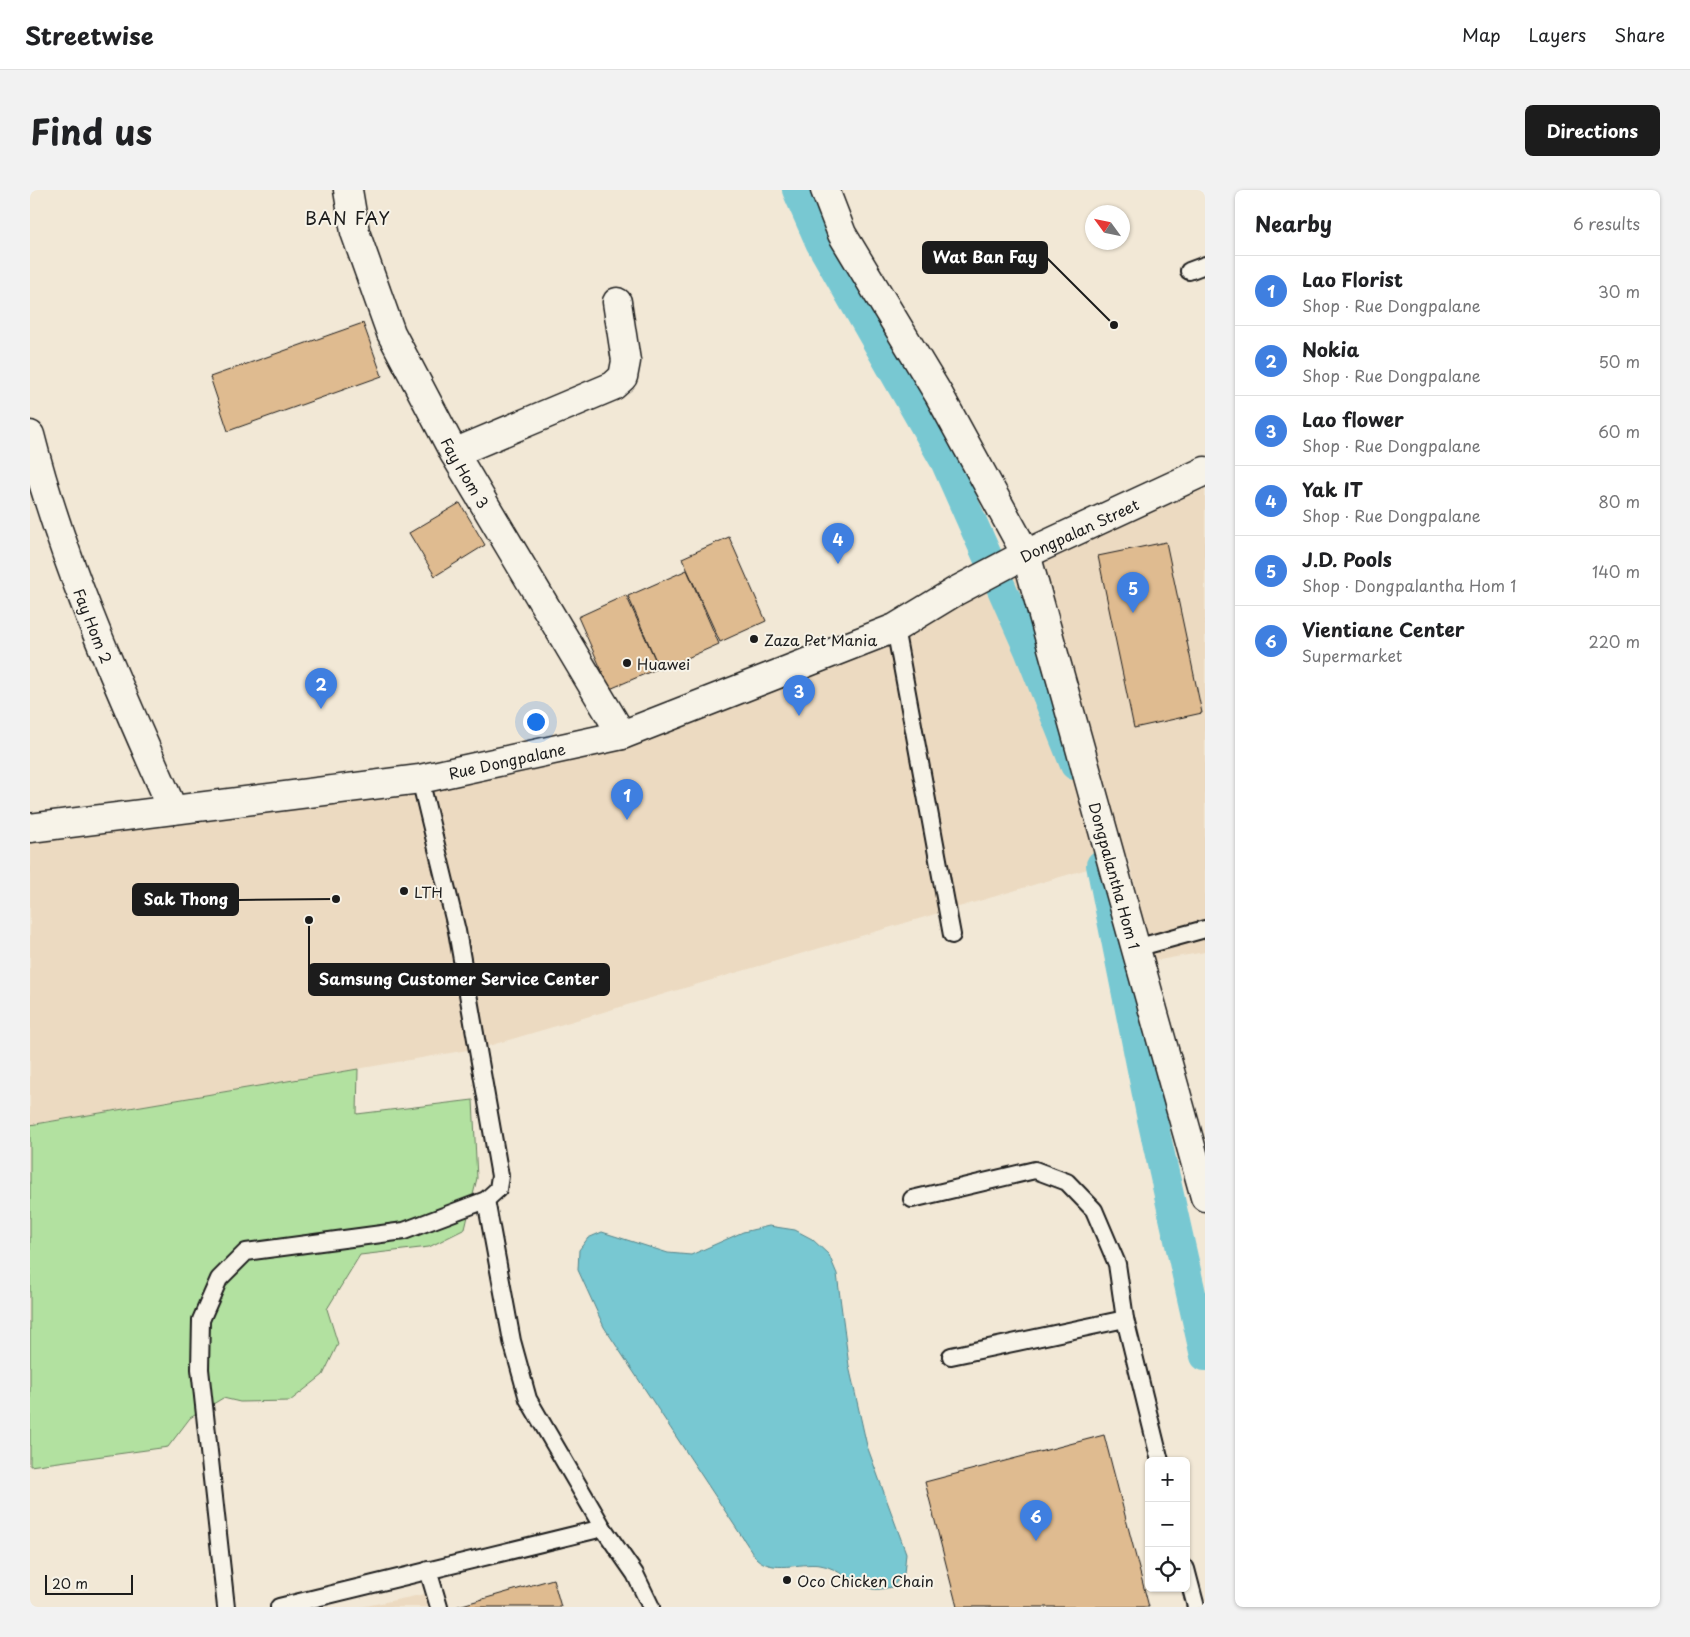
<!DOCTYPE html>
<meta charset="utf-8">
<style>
body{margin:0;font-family:"Playpen Sans",sans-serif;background:#f2f2f2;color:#202124}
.controls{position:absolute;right:15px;bottom:15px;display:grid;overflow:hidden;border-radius:8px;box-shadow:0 1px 4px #0004}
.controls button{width:45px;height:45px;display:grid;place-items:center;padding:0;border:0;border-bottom:1px solid #e0e0e0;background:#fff;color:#202124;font:25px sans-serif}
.compass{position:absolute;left:1055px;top:15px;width:45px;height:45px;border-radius:50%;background:#fff;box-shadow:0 1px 4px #0004;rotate:303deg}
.scale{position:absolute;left:15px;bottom:12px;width:88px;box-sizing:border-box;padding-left:5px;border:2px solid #1c1c1c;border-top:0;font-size:14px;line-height:18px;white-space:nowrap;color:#1c1c1c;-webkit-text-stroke:4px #f7f3e8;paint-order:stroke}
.you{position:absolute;left:505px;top:531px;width:18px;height:18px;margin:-12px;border:4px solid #fff;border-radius:50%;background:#1a73e8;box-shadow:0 0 0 8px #1a73e833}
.badge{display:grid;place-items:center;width:32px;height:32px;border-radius:50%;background:#1c1c1c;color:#fff;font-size:16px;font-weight:700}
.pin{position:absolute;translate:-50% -41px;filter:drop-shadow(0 1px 2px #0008)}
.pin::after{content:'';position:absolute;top:26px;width:18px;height:15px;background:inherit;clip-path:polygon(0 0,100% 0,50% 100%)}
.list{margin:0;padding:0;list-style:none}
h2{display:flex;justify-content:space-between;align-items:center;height:65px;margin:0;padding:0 20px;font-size:21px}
h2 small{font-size:16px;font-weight:400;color:#757577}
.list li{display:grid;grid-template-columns:32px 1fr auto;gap:15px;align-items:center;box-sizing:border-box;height:70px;padding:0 20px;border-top:1px solid #e0e0e0}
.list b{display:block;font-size:19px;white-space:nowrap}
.list p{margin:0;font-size:16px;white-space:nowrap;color:#757577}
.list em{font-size:16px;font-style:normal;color:#757577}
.icon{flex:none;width:28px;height:28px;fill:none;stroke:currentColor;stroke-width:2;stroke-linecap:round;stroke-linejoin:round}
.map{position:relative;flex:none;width:1175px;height:1417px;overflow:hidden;border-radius:8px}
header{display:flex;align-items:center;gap:30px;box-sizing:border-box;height:70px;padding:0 25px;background:#fff;border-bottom:1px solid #e0e0e0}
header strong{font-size:24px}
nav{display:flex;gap:28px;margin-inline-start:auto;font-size:18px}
.intro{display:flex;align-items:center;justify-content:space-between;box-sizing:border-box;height:120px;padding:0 30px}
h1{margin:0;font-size:35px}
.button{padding:12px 22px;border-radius:8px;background:#1c1c1c;color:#fff;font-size:18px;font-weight:700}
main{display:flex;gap:30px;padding:0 30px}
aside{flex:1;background:#fff;border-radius:8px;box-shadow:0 1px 4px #0004}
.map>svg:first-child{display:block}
.built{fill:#ecdac1}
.green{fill:#b2e1a0;stroke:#677e5e}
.water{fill:#78c8d2;stroke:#538389}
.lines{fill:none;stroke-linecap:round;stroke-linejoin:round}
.canal{stroke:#78c8d2;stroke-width:30}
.building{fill:#dfbb90;stroke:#1c1c1c}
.lane-casing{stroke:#1c1c1c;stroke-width:20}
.street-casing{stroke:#1c1c1c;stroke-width:31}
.secondary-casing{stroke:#1c1c1c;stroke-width:31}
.lane{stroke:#f7f3e8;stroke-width:16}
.street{stroke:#f7f3e8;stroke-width:28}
.secondary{stroke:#f7f3e8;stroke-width:28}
.poi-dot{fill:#1c1c1c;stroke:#f7f3e8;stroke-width:2}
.labels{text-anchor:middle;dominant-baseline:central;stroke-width:4;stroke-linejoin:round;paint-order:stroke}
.street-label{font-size:15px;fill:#1c1c1c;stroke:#f7f3e8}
.poi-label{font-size:15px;fill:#1c1c1c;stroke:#f7f3e8;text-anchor:start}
.quarter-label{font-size:18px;letter-spacing:1px;fill:#1c1c1c;stroke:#f7f3e8}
.leader{fill:none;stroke:#1c1c1c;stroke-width:2}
.callout-dot{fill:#1c1c1c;stroke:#f7f3e8;stroke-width:2}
.callout{fill:#1c1c1c;stroke:#1c1c1c;stroke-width:2}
.callout-label{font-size:16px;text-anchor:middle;font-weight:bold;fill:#fff}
</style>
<header>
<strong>Streetwise</strong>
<nav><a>Map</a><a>Layers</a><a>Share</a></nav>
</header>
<div class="intro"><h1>Find us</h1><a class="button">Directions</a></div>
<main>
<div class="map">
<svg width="1175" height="1417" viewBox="0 0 1175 1417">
<rect width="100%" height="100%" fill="#f2e8d6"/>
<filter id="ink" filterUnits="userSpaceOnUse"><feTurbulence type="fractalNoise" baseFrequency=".02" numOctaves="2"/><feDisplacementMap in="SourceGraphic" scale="10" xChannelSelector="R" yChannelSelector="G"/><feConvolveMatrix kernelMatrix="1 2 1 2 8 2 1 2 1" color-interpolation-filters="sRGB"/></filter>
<g filter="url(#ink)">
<g class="built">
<polygon points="1175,272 1175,762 1123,771 1098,667 455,857 0,935 0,637 369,591 688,509"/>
<polygon points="395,1404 399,1417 331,1417"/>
</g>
<polygon class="green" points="328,879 327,924 443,910 447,988 435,1039 399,1057 330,1065 297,1119 308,1154 293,1185 260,1211 210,1212 193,1208 160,1228 138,1257 0,1276 0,935"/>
<path class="water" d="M739 1036 765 1040 782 1049 799 1065 807 1084 819 1176 837 1256 876 1363 874 1384 862 1397C856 1398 849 1400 843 1399 824 1396 808 1377 790 1375 769 1372 743 1384 726 1368L574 1137 548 1080 549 1060 558 1048 572 1042 638 1063 661 1065 713 1042Z"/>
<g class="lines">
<g class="canal">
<polyline points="767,0 790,52 915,271 999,460 1045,575"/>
<polyline points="1071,675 1122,929 1175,1166"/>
</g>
</g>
<g class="building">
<polygon points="333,133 352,186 198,241 180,187"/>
<polygon points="430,313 455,355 405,386 379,343"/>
<polygon points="699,347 736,431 690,452 652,368"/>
<polygon points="1136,352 1172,523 1104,538 1068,366"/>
<polygon points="657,380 689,454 630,480 598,406"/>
<polygon points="596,405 629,478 580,499 548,427"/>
<polygon points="1074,1245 1119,1417 927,1417 895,1292"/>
<polygon points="523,1389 531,1417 425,1417"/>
</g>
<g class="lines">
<defs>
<g id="lane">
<polyline points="1159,81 1175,75"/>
<polyline points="865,438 922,745"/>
<polyline points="1106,758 1175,739"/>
<polyline points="882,1009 1005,980 1037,992 1064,1020 1087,1074 1095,1129 1130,1271"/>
<polyline points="456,1010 482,1151 498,1209 573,1338 605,1384 621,1417"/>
<polyline points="921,1166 1095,1129"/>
<polyline points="1156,1379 1166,1417"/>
<polyline points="398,1380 409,1417"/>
<polyline points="196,1417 170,1179 171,1130 189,1089 216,1062 374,1041 456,1010 468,999 470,986 427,741 390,589"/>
<polyline points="249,1417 573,1338"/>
</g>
<g id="street">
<path id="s1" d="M318 0 325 42 361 143 424 263 592 545"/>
<path id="s2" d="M795 0 812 44 909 205 996 364 1175 1007"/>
<path id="s3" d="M0 245C33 375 89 498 143 620"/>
<polyline points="424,263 583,196 593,187 596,171 587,112"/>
</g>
<g id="secondary">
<path id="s4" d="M0 638 390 589 592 545 865 438 926 401 996 364 1175 281"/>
</g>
</defs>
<use href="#lane" class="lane-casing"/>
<use href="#street" class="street-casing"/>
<use href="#secondary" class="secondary-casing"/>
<use href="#lane" class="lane"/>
<use href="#street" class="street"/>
<use href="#secondary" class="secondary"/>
</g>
</g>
<g class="poi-dot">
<circle cx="724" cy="449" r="5"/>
<circle cx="597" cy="473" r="5"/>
<circle cx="374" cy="701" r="5"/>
<circle cx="757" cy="1390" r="5"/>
</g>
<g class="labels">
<g class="street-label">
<text stroke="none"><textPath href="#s1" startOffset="308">Fay Hom 3</textPath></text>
<text stroke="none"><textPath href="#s4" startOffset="1102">Dongpalan Street</textPath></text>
<text stroke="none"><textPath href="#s3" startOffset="201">Fay Hom 2</textPath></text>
<text stroke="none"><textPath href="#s4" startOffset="482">Rue Dongpalane</textPath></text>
<text stroke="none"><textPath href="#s2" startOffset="750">Dongpalantha Hom 1</textPath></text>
</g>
<g class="poi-label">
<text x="734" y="449">Zaza Pet Mania</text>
<text x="607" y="473">Huawei</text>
<text x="384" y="701">LTH</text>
<text x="767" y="1390">Oco Chicken Chain</text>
</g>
<g class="quarter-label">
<text x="318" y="27">BAN FAY</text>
</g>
</g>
<path class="leader" d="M1084 135L1017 68M306 709L208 710M279 730L279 789"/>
<g class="callout-dot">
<circle cx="1084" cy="135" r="5"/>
<circle cx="306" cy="709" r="5"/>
<circle cx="279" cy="730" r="5"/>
</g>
<g class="callout">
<rect x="893" y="52" width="124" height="31" rx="5"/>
<rect x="103" y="694" width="105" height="31" rx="5"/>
<rect x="279" y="774" width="300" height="31" rx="5"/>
</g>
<g class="callout-label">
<text x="955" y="73">Wat Ban Fay</text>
<text x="156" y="715">Sak Thong</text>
<text x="429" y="795">Samsung Customer Service Center</text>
</g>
</svg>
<div class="controls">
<button>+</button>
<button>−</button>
<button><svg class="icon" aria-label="locate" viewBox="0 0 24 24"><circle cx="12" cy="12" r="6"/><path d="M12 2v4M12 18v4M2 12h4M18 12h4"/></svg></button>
</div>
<svg class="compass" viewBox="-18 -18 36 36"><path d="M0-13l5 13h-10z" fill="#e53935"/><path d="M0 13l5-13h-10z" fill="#757577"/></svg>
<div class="scale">20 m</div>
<div class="you"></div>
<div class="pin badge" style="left:597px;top:630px;background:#3f7fe0">1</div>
<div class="pin badge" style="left:291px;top:519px;background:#3f7fe0">2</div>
<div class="pin badge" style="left:769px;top:526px;background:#3f7fe0">3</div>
<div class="pin badge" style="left:808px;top:374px;background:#3f7fe0">4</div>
<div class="pin badge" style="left:1103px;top:423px;background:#3f7fe0">5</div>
<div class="pin badge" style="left:1006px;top:1351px;background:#3f7fe0">6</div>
</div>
<aside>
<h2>Nearby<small>6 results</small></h2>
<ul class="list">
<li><span class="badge" style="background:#3f7fe0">1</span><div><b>Lao Florist</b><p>Shop · Rue Dongpalane</p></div><em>30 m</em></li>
<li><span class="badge" style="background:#3f7fe0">2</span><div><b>Nokia</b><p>Shop · Rue Dongpalane</p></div><em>50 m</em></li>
<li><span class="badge" style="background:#3f7fe0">3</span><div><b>Lao flower</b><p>Shop · Rue Dongpalane</p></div><em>60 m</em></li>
<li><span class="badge" style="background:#3f7fe0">4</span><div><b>Yak IT</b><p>Shop · Rue Dongpalane</p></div><em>80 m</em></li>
<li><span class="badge" style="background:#3f7fe0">5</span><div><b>J.D. Pools</b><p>Shop · Dongpalantha Hom 1</p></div><em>140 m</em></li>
<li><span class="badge" style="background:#3f7fe0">6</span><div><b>Vientiane Center</b><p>Supermarket</p></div><em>220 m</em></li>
</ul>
</aside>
</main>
